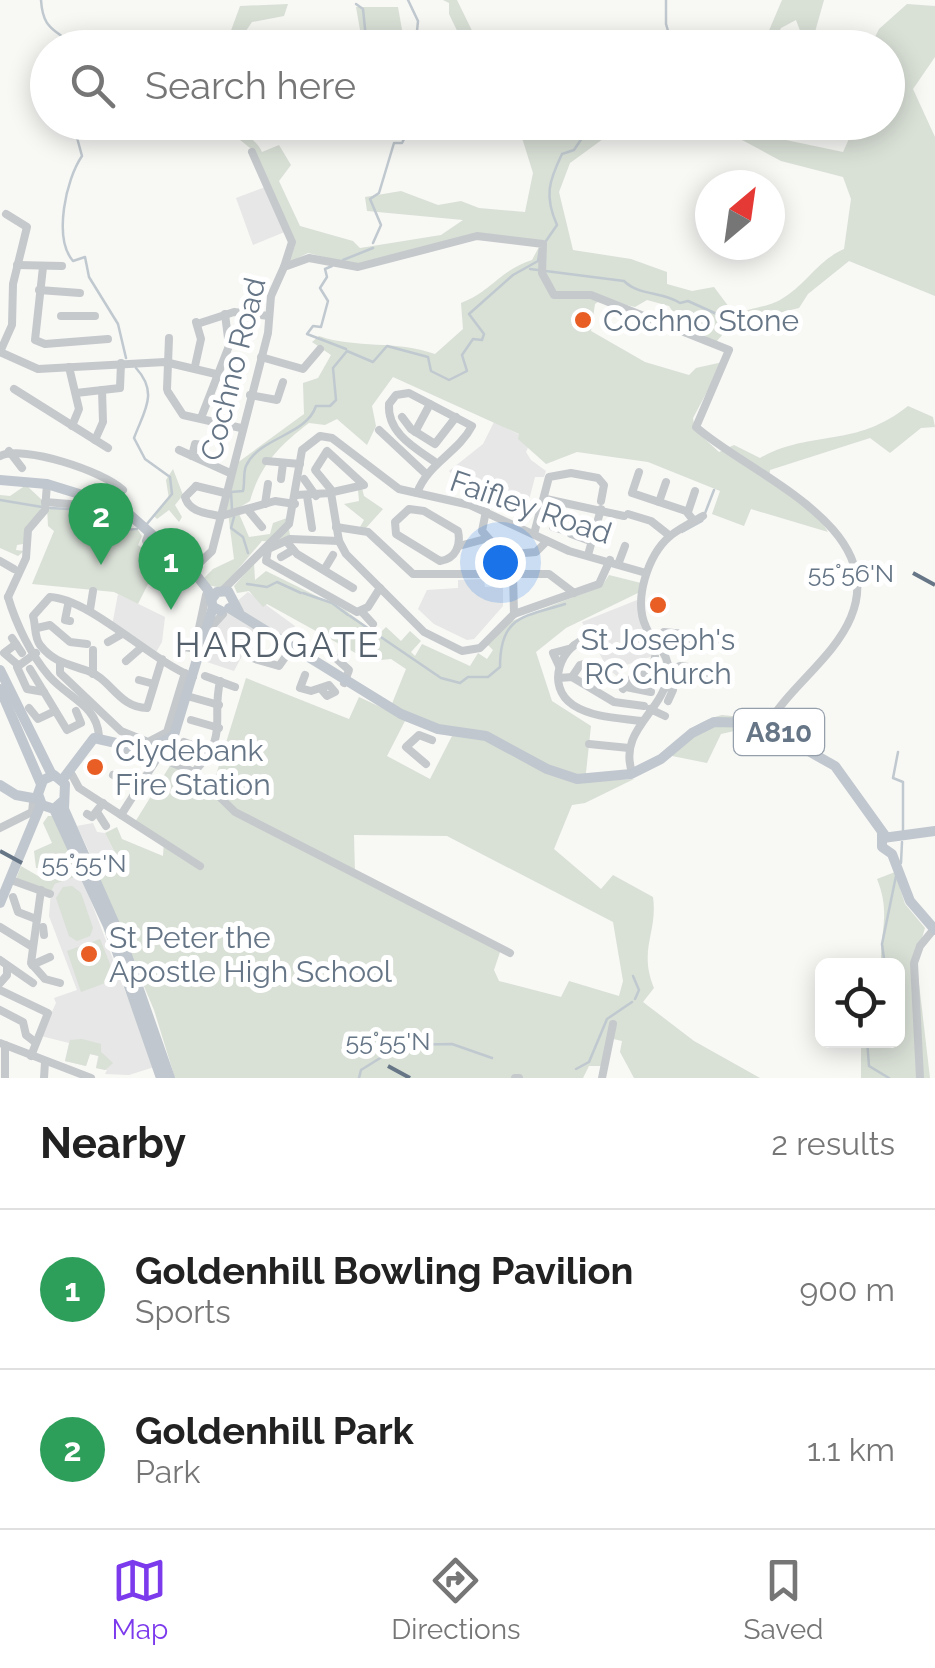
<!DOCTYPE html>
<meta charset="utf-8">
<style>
body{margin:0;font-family:Raleway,sans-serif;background:#f2f2f2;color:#222}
.controls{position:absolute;right:30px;bottom:30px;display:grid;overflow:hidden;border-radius:15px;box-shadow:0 5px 25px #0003}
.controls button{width:90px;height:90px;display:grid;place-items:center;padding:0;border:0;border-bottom:2px solid #e0e0e0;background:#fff;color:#222;font:50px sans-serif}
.compass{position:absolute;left:695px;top:170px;width:90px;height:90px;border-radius:50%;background:#fff;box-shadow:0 5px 25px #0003;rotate:29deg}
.you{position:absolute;left:500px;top:562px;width:35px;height:35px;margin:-25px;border:8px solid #fff;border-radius:50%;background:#1a73e8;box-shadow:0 0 0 15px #1a73e833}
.badge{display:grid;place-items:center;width:65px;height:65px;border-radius:50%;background:#7c3aed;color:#fff;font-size:32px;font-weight:700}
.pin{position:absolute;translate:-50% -82px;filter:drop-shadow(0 2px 5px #0008)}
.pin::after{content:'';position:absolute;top:52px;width:35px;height:30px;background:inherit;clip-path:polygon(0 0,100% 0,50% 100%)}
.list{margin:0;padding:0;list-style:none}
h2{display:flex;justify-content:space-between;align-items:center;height:130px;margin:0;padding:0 40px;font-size:42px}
h2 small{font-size:32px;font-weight:400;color:#767676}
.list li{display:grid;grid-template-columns:65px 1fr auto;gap:30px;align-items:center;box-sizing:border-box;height:160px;padding:0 40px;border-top:2px solid #e0e0e0}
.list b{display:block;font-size:38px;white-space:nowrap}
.list p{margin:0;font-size:32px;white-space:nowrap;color:#767676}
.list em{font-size:32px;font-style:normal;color:#767676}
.icon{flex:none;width:55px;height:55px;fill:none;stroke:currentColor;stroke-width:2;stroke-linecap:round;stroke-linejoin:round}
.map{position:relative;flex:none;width:935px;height:1078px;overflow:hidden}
.search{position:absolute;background:#fff;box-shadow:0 5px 25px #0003;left:30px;right:30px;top:30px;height:110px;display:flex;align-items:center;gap:25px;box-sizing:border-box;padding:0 35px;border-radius:55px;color:#767676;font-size:38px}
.sheet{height:450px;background:#fff}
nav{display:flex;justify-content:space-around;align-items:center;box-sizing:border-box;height:140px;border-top:2px solid #e0e0e0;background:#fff;font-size:28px;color:#767676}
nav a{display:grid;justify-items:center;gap:5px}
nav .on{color:#7c3aed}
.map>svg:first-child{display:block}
.built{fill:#e6e7e6}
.green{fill:#d9e0d6;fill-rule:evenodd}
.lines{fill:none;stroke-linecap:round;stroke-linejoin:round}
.stream{stroke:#c0c9cf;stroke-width:2.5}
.minor{stroke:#c5c9cc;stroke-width:8}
.major{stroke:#c0c7ce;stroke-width:10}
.ticks{fill:none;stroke:#667687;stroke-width:4}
.poi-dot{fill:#e85e24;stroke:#fff;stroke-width:4}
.labels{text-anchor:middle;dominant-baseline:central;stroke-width:10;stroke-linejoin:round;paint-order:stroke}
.shield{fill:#fff;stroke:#949fab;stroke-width:2.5}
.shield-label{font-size:28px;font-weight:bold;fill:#667687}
.poi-label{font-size:30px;fill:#667687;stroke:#fff;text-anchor:start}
.street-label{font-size:30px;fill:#667687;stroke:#fff}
.quarter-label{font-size:35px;letter-spacing:2.5px;fill:#54606c;stroke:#fff}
.ticks-label{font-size:25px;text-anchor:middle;fill:#667687;stroke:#fff;stroke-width:10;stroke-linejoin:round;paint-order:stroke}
</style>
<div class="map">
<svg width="935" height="1078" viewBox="0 0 935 1078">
<rect width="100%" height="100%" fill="#f8f8f5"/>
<g class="built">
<polygon points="268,186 287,231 253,245 236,198"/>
<polygon points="494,422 520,435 529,445 526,452 531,460 546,471 544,477 535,477 525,515 450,481 454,477 449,471 483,444"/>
<polygon points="484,579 485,587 503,586 503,606 474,639 467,640 434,624 418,609 427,590 458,588 458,580"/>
<polygon points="248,592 295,626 283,646 262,633 256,643 250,639 246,646 238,641 233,647 243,654 234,671 201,660 203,642 223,613"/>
<polygon points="118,594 165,617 162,642 155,654 112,626"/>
<polygon points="637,600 642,628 662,653 623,666 617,676 608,669 582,622"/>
<polygon points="93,823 97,832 105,833 115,853 97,869 77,826"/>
<polygon points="81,875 154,1067 129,1075 105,1074 107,1070 96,1068 98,1056 90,1054 86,1066 65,1061 69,1043 41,1036 56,1003 54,998 77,990 49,916 51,892 55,884"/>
</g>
<g class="green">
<polygon points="443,0 457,0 480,47 465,47 449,14 449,3"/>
<polygon points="782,0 824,0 813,39 802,36 796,20 781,28 772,47 762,47"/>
<polygon points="288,4 284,16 252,22 235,47 225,47 240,6"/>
<path d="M907 4 935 6V57L913 89 935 137V296L849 261 808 294 799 308 758 318 741 333 731 325 716 342 681 324 669 306 647 300 635 307 602 299 595 304 591 331 645 362 689 375 696 368 723 362 693 418 695 430 719 452 734 445 760 458C812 429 854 449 908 406L933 417 935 427 921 428 890 453 870 438 770 470 769 481 818 516 828 532 751 509 744 526 712 514 720 491 648 462 577 452 546 464 518 439 519 434 393 377 372 406 376 426 367 445 337 419 325 425 309 423C280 445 260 465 250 501L237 509 249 537 270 534 273 523 287 518 290 535 280 542 262 541 222 588 207 585 203 579 213 569 234 559 228 513 221 512 233 466 304 414 303 383 318 378 331 355 312 342 319 336C356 349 396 340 435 354L463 329 461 303C492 291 499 271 532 260L540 245 472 234 355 265 308 253 288 263 295 246 255 152 219 123C232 123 257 139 262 152L279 145 291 165 279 181 300 226 353 241 360 248 441 235 463 220 367 211 365 197 401 191 438 205 461 201 479 208 525 212 533 173 518 125 568 128 578 123H625L570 163 559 192 573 250 631 259 667 272V284L692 291 714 287 735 315C751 307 768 307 780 300 805 286 818 260 844 249L851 199 843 177 781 161 742 140 745 125 767 136 843 152 852 132 849 123 888 122V48L870 47 879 29Z"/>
<polygon points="356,7 398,7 405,47 363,47"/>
<polygon points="173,469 183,495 175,505 182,517 179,522 169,510 157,519 153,515 169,499 166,480"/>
<path d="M26 485 43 501C40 518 27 526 23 544L17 545 16 550 24 551 18 556 0 548V495L10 496Z"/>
<polygon points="362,488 364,496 383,509 365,529 360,527 364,520 344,504 359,501 358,490"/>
<polygon points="47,508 108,511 124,531 138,530 142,536 138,545 175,576 165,591 148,584 138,604 114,592 32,584 54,531 48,526"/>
<path d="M254 563 255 580 266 571 345 610 378 635 386 627 401 641 410 631 421 641 411 652 415 656 422 644 470 666 478 653 487 659 493 650 487 644 504 624 602 586 609 575 641 583 640 592 566 628 536 652 552 701 591 726 585 782 634 779 585 803 572 805 554 849 601 889 613 875 653 897C658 933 638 949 654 988L643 1002 694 1041 760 1078H634L620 1052 622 1041 609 1038 602 1066H589L583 1078H175L154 1010 97 875 115 853 105 833 117 827 122 839 163 856 164 840 135 822 171 764 212 788 246 678 349 719 359 697 389 711 406 669 391 659 370 661 267 604 263 607 249 591 237 593 234 586ZM405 721 452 736 430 779 387 756ZM354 835 447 836 613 922 623 981 619 996 569 981 561 997 499 981 494 970 501 949 355 873Z"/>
<path d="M722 715 752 718V727L721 734 707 763 672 756C684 732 696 722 722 715Z"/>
<polygon points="48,816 53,816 81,875 55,884 51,892 16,879 21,866 45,880 51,878 49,869 36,868 34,851 52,843 43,823"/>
<path d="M895 872 905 904 925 928 916 958 930 1078H861V1041L898 1040V966L881 965C880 929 891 914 877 879Z"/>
<polygon points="72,886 81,893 93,928 90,936 77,941 69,936 56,898 63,887"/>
<polygon points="100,939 116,979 81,992 67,951"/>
<polygon points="82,1039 101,1044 101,1052 113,1063 105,1070 96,1068 99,1056 90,1054 86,1066 65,1061 70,1040"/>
</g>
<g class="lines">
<g class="stream">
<path d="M41 0C43 33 58 28 74 48"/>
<polyline points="408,0 418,21 417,31 433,48"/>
<polyline points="666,0 666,24 673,48"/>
<polyline points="356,4 363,9 367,48"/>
<path d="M82 122 76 134 82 156C66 179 53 238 73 261L85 257 89 277 118 324 126 358"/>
<path d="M546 241 557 225C544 196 549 181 562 154L574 150 582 138H596L608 122"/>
<polyline points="373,243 381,225 370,199 379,193 394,143 402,143 413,122"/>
<polyline points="343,260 373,248"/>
<polyline points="332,266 325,269 327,277 320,288 328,301 321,327 313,326 307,334 346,349"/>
<path d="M530 269 624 281C639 296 662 291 680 303L688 301 730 320"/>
<path d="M136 368C159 393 144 411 134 438L145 459 170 477 172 494 146 525"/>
<polyline points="0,500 42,507"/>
<polyline points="50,508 108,511 125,530 137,529"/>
<path d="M232 509 231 492 243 491C245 483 243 473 246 466 259 437 306 436 316 406H330L336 400 333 368 347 351 373 362 387 346 428 357 431 371 449 380 467 371 462 355 473 339 482 340 484 334 469 314 513 275 538 261 540 249"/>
<polyline points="234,517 231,528 243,537 248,553"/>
<polyline points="682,532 702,521 714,490"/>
<polyline points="247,584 267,587 277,582 301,593"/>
<polyline points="303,593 332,603 348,615"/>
<path d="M350 616 441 678 460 683 468 677H488L500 667C500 616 523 617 565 604"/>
<polyline points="898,752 893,778 903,782 903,834"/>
<polyline points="901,863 902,842"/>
<polyline points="885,966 882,944 896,876"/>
<polyline points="633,976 639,990 635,999"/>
<polyline points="867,1040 869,1066 889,1078"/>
<polyline points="576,1069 589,1062 607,1019 632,1002"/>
<polyline points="359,1078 361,1070 401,1045 452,1044 492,1058"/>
</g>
<g class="minor">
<polyline points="252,152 292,242 284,267"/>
<polyline points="17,265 62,266"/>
<polyline points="43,267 35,340 45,344 108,339"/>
<polyline points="39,290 80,293"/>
<polyline points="61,316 95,316"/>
<polyline points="197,324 234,312 269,316"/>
<polyline points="0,352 38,369 165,362 220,375"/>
<polyline points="0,352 12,325 13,284 27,227 6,214"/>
<polyline points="261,357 303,369 320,349"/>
<polyline points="195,366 201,339 196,322"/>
<polyline points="69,367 79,409 72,426"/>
<polyline points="14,389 108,448"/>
<polyline points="167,389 169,338"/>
<polyline points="168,392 183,415 241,428"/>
<polyline points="76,393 120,388 121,363"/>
<polyline points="250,395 277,400 283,382"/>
<polyline points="402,417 411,429 435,444 456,417"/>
<polyline points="201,418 229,346 225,314"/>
<polyline points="379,430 426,474"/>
<polyline points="415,432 430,404"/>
<polyline points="95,440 103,422 102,390"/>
<polyline points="179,450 230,473"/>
<polyline points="9,451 22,468"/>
<path d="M0 456C24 445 103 471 123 490"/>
<polyline points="192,456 195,444 204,445"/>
<polyline points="266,461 300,464"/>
<polyline points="639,472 632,493 686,511 694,521"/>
<polyline points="281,479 283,463"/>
<polyline points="304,479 316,496"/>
<path d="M196 486 185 497C189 512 206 513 219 516"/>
<polyline points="196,486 225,493"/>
<polyline points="331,493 339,541 346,554 424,632 462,651 480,648 514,614 599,584 610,560"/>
<path d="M417 493C428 463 458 453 472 426L409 393 396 395 389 404C387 433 415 448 435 462"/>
<polyline points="296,495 331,493 333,492 364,485 327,451 315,470 333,492"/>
<polyline points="307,496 312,528"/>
<polyline points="546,499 624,516"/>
<polyline points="45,502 82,505"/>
<polyline points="659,502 666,482"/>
<polyline points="265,504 268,484"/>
<polyline points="247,509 262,527"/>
<path d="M409 509 424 511 458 531C461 545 456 559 440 561L396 534 395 522Z"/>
<polyline points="486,511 482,531 503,555 508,574"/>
<polyline points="688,512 695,491"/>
<polyline points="628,514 651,521 670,536"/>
<polyline points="221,516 275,501 295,504"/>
<polygon points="562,526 566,531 553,527 555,525"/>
<polyline points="336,527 368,532 413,574 549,574 574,593"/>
<polyline points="149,533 146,541 181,566"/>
<polyline points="534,534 549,477 571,473 598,478 604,485 601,501"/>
<polyline points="571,534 593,542"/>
<polyline points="286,541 297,554 353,588"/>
<polyline points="339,541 290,539 268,549 266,561 357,612 368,607 380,588"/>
<polyline points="459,546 485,539"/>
<polyline points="503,555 536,552 547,541"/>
<polyline points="588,555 601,509"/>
<polyline points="281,557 293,550"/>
<polyline points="0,561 14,569"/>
<polyline points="619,562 625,546"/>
<path d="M192 570 212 551 268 333 271 296 284 267 309 258 358 267 477 236 543 244 542 273 554 295H591L729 350 696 427C749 474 889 526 851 617 834 658 789 687 767 726"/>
<polyline points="324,570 333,555"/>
<polyline points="513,574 514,614"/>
<polyline points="223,590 289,524 302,450 320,436 332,438 399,489 470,505 569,551 646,573"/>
<path d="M8 597C16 624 31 655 49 676 68 698 97 705 99 736"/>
<polyline points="8,597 26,558 28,530 45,510 47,484"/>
<polyline points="68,605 65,620 70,621"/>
<polyline points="90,610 93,591"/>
<polyline points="362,612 373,624"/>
<polyline points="37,628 50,625 70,642 87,644"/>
<polyline points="199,628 206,595"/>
<polyline points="12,638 22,653"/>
<path d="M589 638C560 645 545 686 573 705 593 718 620 718 642 721"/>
<polyline points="662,640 718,643 715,637 664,632"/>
<polyline points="108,642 122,634"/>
<polyline points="16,644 4,653 18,665"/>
<polyline points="93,650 93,674"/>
<polyline points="329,652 349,670 344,683"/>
<polyline points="36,653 17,667 27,689 44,692 67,730 81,723 76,711"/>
<polyline points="181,654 182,647 199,649"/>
<polyline points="198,656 206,655 212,626 223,614"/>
<path d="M162 659 147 708C119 708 111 679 88 671 69 664 54 663 40 645 34 637 36 626 33 616L50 597C90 599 150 660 193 677"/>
<polyline points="255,659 279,666 291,649"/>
<polyline points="126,661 142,647"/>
<polyline points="60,663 60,673 121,731 148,742 167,732 185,673"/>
<polyline points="559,666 553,653 568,649"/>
<polyline points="30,669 44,692"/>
<polyline points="669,670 680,666 714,670 717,675 680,674 676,670"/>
<polyline points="305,675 300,688 311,691 329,685 335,692 327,696 321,689"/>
<polyline points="652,675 655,657"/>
<polyline points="205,676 235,687"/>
<polyline points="572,677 580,665 590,662 605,677"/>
<polyline points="559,678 572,677 614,702 644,706"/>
<polyline points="139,680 154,684"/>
<polyline points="665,686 673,690 668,701"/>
<polyline points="626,687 651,692"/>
<polyline points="623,689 635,674 668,677"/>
<polyline points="187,696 219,705"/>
<polyline points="29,708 38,719 55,711"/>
<polyline points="650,709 665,716"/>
<polyline points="191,720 219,728"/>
<polyline points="184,742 211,752"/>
<polyline points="589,744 629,748"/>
<polyline points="157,748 158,757 194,772 235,812 510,953"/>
<polyline points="122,751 154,763"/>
<polyline points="426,764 406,747 419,735 432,740"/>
<path d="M194 772C230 733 211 723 220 681"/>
<path d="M632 772C618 730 663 712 668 675 671 653 654 645 646 627 633 600 648 555 670 536 680 528 692 522 703 516"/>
<polyline points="72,775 79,788 200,866"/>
<polyline points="113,775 138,788"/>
<polyline points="97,812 106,826"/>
<polyline points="87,814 92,817 103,803"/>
<polyline points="121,815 158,757"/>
<polyline points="0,828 32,812 33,803"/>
<polyline points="11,880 50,894"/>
<polyline points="41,890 31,963 45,979 60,983"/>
<polyline points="13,897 18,912 36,919"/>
<polyline points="0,927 31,946"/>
<polyline points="43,927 44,935"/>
<polyline points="0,960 33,983"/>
<polyline points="32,965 50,957"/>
<polyline points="0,983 7,975 7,966"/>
<polyline points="0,990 48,1013 31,1056"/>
<polyline points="0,1010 23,1022 26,1035 35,1042"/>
<polyline points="0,1043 91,1078"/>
<polyline points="5,1078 5,1045"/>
<polyline points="44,1078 45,1062"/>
<polyline points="515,1078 519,1078"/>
<polyline points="602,1078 613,1024"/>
<polyline points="920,1078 914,963 920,946 934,929"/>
</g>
<g class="major">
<polyline points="0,480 47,484 121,507 192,570 208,590 213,607 221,611"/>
<polyline points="211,600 217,592 228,591 239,612"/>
<polyline points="229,608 401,714 438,729 486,736 547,769 577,779 631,774 661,759 692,733 714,722 759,723 835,766 886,837"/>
<polyline points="0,670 52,775"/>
<polyline points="0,689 41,784"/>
<polyline points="63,779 94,738 147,750 174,735 213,607"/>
<polyline points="0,785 16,795 38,799"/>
<polyline points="64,800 54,809 42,805 38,794 43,780 54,775 65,784 64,809 121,938 170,1078"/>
<polyline points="54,809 108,926 161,1078"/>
<polyline points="882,834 882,847 892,854 910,901 935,930"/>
<polyline points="883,838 935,831"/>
<polyline points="0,903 41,804"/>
</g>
</g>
<path class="ticks" d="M913 573 935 585M0 851 22 863M388 1066 410 1078"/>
<g class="poi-dot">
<circle cx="583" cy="320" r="10"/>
<circle cx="658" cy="605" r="10"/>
<circle cx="95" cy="767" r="10"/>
<circle cx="89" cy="954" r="10"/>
</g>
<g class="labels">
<rect class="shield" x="734" y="709" width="90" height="46" rx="8"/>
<g class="shield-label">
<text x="779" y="732">A810</text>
</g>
<g class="poi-label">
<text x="603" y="320">Cochno Stone</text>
<text x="658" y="639" text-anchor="middle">St Joseph's<tspan x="658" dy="34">RC Church</tspan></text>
<text x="115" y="750">Clydebank<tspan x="115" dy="34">Fire Station</tspan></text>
<text x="109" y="937">St Peter the<tspan x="109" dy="34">Apostle High School</tspan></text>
</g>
<g class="street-label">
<text transform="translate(233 369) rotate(-76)">Cochno Road</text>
<text transform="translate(531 507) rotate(19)">Faifley Road</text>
</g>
<g class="quarter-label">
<text x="278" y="644">HARDGATE</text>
</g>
</g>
<g class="ticks-label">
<text x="851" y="582">55°56'N</text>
<text x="84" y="872">55°55'N</text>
<text x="388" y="1050">55°55'N</text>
</g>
</svg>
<div class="controls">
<button><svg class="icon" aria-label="locate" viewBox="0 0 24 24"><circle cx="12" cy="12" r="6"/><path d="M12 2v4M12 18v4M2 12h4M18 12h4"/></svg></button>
</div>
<svg class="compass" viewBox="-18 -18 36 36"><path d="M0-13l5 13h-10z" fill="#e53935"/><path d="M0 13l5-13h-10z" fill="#767676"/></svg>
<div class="you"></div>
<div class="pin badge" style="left:171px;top:610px;background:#2e9e5b">1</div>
<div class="pin badge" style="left:101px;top:565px;background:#2e9e5b">2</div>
<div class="search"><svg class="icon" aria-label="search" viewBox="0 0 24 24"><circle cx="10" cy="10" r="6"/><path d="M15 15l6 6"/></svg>Search here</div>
</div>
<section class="sheet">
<h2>Nearby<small>2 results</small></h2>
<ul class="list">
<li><span class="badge" style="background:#2e9e5b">1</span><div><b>Goldenhill Bowling Pavilion</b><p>Sports</p></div><em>900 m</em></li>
<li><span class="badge" style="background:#2e9e5b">2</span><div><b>Goldenhill Park</b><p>Park</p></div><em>1.1 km</em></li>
</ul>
</section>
<nav>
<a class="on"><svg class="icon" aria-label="map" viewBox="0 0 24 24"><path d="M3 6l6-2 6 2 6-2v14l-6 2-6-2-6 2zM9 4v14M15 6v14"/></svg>Map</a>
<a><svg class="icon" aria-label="directions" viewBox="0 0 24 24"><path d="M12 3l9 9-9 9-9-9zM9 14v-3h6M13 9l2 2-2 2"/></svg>Directions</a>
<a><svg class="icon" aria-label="saved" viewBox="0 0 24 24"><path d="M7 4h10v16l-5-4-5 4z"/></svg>Saved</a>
</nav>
